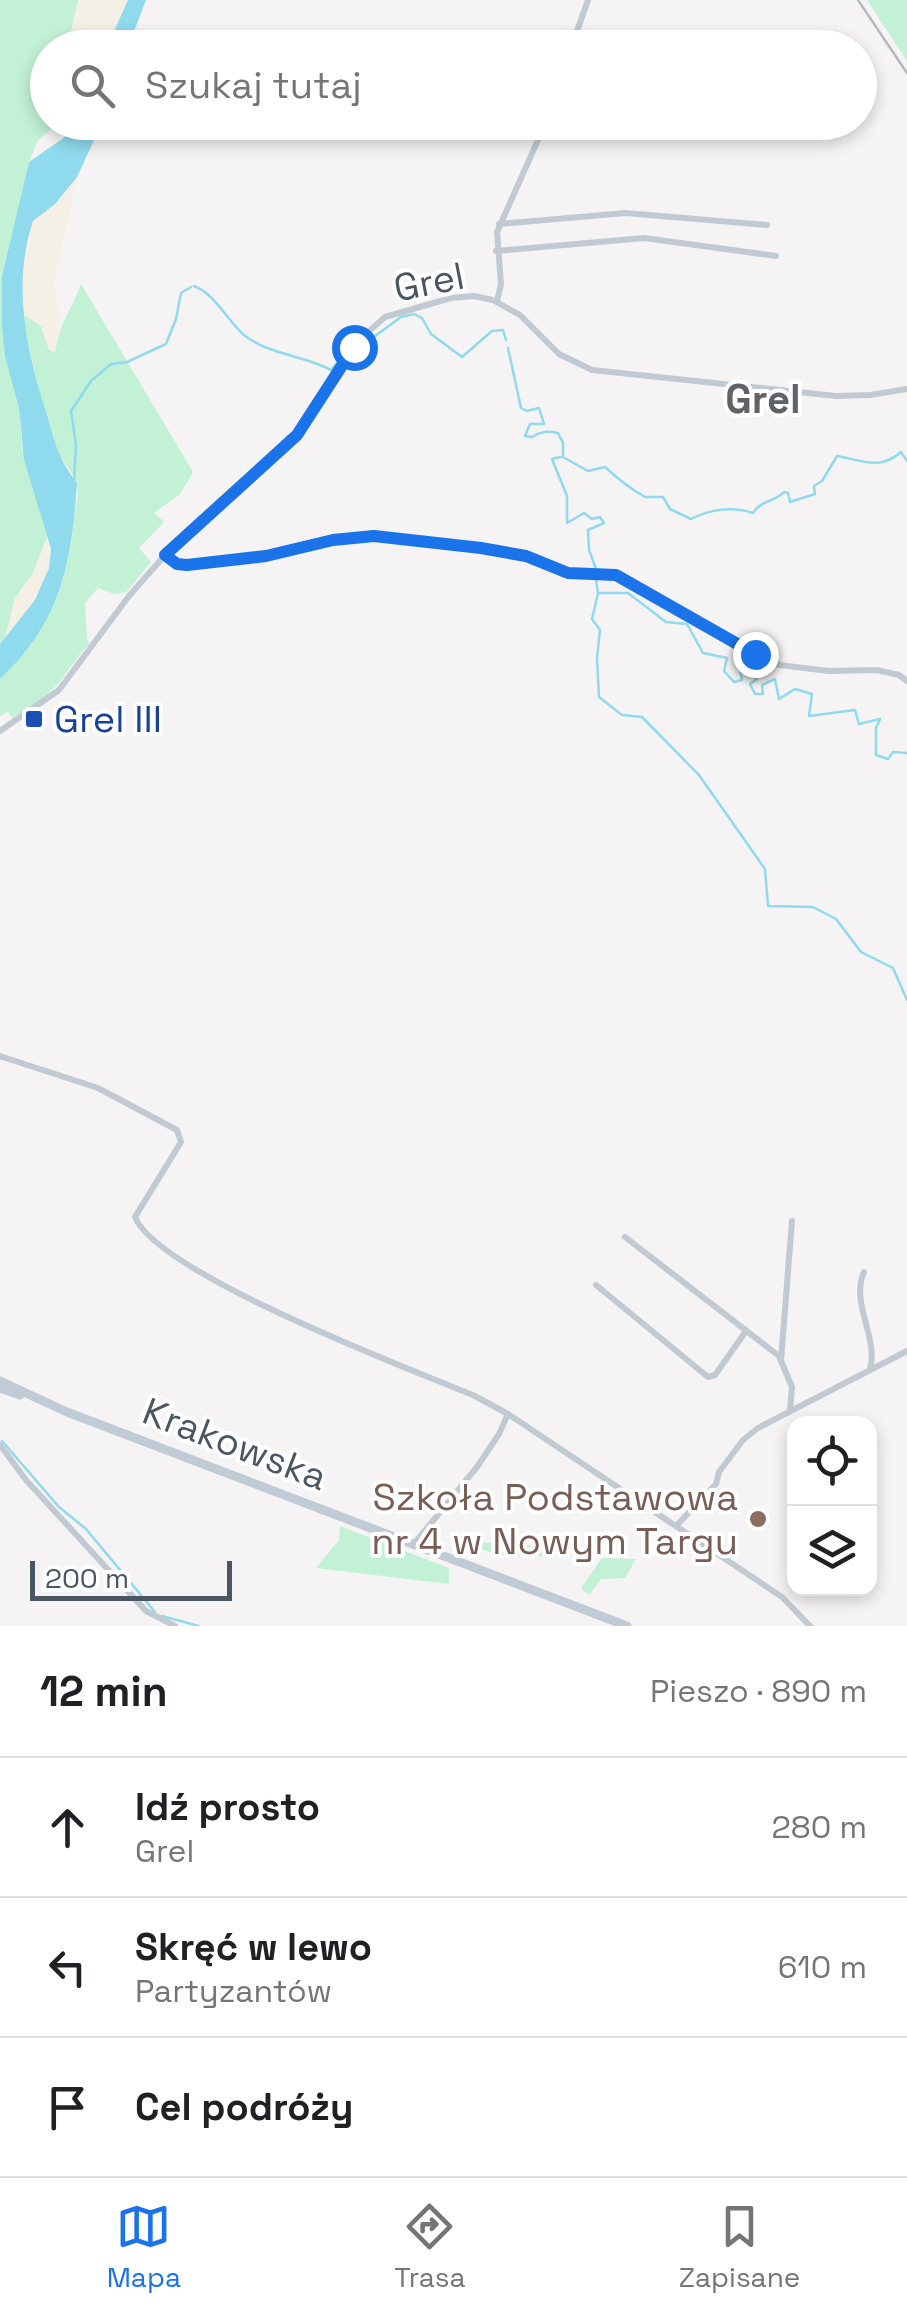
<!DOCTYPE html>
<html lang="pl">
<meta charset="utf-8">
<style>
body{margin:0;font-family:"Space Grotesk",sans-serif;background:#f2f2f2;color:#202124}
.controls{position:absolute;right:30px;bottom:30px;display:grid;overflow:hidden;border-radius:20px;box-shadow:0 5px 15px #0003}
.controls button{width:90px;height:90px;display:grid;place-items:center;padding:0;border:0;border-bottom:2px solid #e0e0e0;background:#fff;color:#202124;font:50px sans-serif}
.scale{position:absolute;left:30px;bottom:25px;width:202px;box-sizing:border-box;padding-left:10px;border:5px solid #4a5661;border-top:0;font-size:28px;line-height:35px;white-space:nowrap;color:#4a5661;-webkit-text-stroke:8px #fff;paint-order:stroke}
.stop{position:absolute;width:30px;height:30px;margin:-22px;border:8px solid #1a73e8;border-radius:50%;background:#fff}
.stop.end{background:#1a73e8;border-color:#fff;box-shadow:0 2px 10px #0008}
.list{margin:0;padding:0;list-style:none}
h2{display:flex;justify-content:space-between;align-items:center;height:130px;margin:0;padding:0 40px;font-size:42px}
h2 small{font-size:32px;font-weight:400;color:#757577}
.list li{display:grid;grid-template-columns:65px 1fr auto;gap:30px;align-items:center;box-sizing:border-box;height:140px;padding:0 40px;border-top:2px solid #e0e0e0}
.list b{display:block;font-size:38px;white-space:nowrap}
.list p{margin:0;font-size:32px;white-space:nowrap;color:#757577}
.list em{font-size:32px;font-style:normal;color:#757577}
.icon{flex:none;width:55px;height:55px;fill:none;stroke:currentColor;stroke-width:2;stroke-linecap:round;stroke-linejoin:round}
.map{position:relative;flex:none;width:907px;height:1626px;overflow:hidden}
.search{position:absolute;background:#fff;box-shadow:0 5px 15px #0003;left:30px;right:30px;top:30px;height:110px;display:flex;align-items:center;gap:25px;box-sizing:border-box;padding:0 35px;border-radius:55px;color:#757577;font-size:38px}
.sheet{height:550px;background:#fff}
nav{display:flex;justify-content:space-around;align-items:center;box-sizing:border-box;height:140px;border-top:2px solid #e0e0e0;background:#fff;font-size:28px;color:#757577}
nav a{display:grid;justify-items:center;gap:5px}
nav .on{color:#1a73e8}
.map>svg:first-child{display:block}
.green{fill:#c3f1d5}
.sand{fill:#f5f0e5}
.water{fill:#90daee}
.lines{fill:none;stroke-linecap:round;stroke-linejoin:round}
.stream{stroke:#90daee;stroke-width:2.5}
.street{stroke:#c1cad2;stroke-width:6}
.secondary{stroke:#c1cbd6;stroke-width:9}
.rail{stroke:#b5b8bd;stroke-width:2.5}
.route{stroke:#1a73e8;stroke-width:12}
.transit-dot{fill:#1a4fb4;stroke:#fff;stroke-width:4}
.education-dot{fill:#8d6e63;stroke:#fff;stroke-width:4}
.labels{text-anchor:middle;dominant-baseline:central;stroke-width:8;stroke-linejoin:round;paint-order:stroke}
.street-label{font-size:38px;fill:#4a5661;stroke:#fff}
.transit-label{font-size:38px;fill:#164399;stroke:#fff;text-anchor:start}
.education-label{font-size:38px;fill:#785e54;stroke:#fff;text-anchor:end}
.neighbourhood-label{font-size:40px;font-weight:bold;fill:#5f6368;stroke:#fff}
</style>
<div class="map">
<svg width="907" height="1626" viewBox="0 0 907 1626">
<rect width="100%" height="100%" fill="#f5f3f3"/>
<g class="green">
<polygon points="0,0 78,0 68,47 48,48 48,122 59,123 38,140 29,162 2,276 5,357 19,408 22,448 47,537 33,574 15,598 5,639 0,644"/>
<polygon points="867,0 907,0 907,61"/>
<path d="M81 284 193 472 180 494 154 513 164 522 139 548 151 562 126 592 114 594 98 588 85 603 87 639 90 643C79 654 73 664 64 676 52 694 30 707 12 718L8 712 0 716V679C47 635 68 583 74 521 75 510 80 492 76 482 72 470 59 458 52 442L23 324 25 314 41 326 49 350 55 352C57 328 73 307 81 284Z"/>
<polygon points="340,1526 449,1568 449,1584 316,1568 339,1540"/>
<polygon points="505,1537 561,1557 499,1555 456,1540 488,1543"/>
<polygon points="602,1558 636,1559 625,1578 601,1579 589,1595 581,1588"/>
</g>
<g class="sand">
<polygon points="78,0 128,0 107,47 68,48"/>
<polygon points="77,177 54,283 61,327 55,352 49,350 41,326 25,315 23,324 22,284 33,220 55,204"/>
<path d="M47 537C59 574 29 614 5 639L15 598 33 573Z"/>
</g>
<g class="water">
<polygon points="128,0 146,0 133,34 136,47 107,47"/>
<path d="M75 123H102L77 177 55 204 33 221C12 285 26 349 46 412 55 442 57 457 77 483 72 562 61 622 0 679V644L35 600 49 568 51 549 24 460 19 408 5 357 2 324V276L29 162 72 132Z"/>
</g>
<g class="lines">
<g class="stream">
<path d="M194 286C214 293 228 321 244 335 269 355 304 355 331 370L349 349"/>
<polyline points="359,348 401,317 414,314 422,318 431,334 462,357 492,331 503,330 506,340"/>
<path d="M508 348 521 408 527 411 539 408 544 424H530L525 436 532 437C541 431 548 431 558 433L563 443V455"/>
<polyline points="561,457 552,459 567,496 567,523 584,513 592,519 600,517 604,523 588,530 589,550 596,569"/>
<path d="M563 457 588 471 605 467C618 479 629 488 645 497H663L670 509 691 519C710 509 734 506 753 513 761 500 775 502 784 492L788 493 790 502 815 494 814 486 822 481 837 456C861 460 880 471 901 452L907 461"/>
<polyline points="74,481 76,445 71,411 91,381 111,364 127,362 166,344 176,319 181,293 191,287"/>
<polyline points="596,580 598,593 592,619 600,630 597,658 599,697 622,715 642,717 699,775 765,869 768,906 813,907 836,919 861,952 893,968 907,1000"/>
<polyline points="599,593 628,593 666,622 687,624 703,653 727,658 724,671 734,682 742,680 740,670 748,670 757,679 750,684 755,694 763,694 762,685 775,679 779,699 795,689 812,694 809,716 855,710 859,724 880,719 876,728 876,755 888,759 893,752 907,753"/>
<polyline points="2,1441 59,1507 86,1529 155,1612"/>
<polyline points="162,1616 199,1626"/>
</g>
<g class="street">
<polyline points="571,48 588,0"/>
<polyline points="499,224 625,213 767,225"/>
<polyline points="496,251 644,238 776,256"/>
<polyline points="497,301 501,284 497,232 546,122"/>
<polyline points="165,555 177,564 187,565 266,557 333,541 374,536 481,547 526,556 568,573 616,575 779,665 829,671 877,670 899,675 907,681"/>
<polyline points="0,731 59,690 129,596 165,555 220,502 292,440 313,414 358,341 385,317 451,298 474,296 493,300 520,315 559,354 592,370 836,396 870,395 907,389"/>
<path d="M0 1056 98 1088 177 1130 181 1142 135 1217C158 1274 410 1369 475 1396L508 1414 782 1597 810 1626"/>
<polyline points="625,1237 779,1356 792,1387 790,1411"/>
<path d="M864 1272C850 1303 879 1338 870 1369"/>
<polyline points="596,1285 708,1377 715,1375 746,1331"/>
<polyline points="781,1360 792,1221"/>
<polyline points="0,1445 26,1480 146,1611 175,1626"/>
<polyline points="676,1526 716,1484 719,1472 743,1440 758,1428 907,1351"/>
<polyline points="414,1544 477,1467 499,1434 508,1414"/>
</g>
<g class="secondary">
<polyline points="0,1381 67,1412 627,1626"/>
<polyline points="0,1388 20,1395"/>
</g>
<polyline class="rail" points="858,0 907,73"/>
</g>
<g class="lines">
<polyline class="route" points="354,347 297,435 165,555 177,564 187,565 266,556 333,540 374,536 481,548 526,556 568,573 616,575 755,654"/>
</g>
<rect class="transit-dot" x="24" y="709" width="20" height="20" rx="5"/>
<circle class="education-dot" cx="758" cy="1519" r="10"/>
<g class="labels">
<g class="street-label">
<text transform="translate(429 282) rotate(-11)">Grel</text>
<text transform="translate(235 1444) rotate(21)">Krakowska</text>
</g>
<g class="transit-label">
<text x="54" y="719">Grel III</text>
</g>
<g class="education-label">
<text x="738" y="1497">Szkoła Podstawowa<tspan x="738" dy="44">nr 4 w Nowym Targu</tspan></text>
</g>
<g class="neighbourhood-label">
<text x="763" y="399">Grel</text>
</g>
</g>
</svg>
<div class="controls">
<button><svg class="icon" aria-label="locate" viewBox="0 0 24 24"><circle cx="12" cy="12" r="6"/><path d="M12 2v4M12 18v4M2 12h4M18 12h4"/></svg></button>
<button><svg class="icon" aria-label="layers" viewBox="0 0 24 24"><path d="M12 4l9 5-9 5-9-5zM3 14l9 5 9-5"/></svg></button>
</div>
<div class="scale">200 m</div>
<div class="stop" style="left:354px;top:347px"></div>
<div class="stop end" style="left:755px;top:654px"></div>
<div class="search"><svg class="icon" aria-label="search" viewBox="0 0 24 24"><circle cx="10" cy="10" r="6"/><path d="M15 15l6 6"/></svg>Szukaj tutaj</div>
</div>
<section class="sheet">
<h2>12 min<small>Pieszo · 890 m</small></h2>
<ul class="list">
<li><svg class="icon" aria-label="ahead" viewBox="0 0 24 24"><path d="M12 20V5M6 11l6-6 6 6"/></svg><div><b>Idź prosto</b><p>Grel</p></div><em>280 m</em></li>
<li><svg class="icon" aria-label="left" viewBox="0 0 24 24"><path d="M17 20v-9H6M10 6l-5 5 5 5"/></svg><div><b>Skręć w lewo</b><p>Partyzantów</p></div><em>610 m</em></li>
<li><svg class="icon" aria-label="arrive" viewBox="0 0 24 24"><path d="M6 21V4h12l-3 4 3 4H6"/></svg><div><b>Cel podróży</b></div></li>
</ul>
</section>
<nav>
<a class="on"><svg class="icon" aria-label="map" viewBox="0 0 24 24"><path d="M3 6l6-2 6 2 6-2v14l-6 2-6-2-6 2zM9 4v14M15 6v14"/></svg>Mapa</a>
<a><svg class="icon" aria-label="directions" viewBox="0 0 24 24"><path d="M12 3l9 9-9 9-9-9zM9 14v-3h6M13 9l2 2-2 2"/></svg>Trasa</a>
<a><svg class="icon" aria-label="saved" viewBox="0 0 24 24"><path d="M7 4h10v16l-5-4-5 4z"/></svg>Zapisane</a>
</nav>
